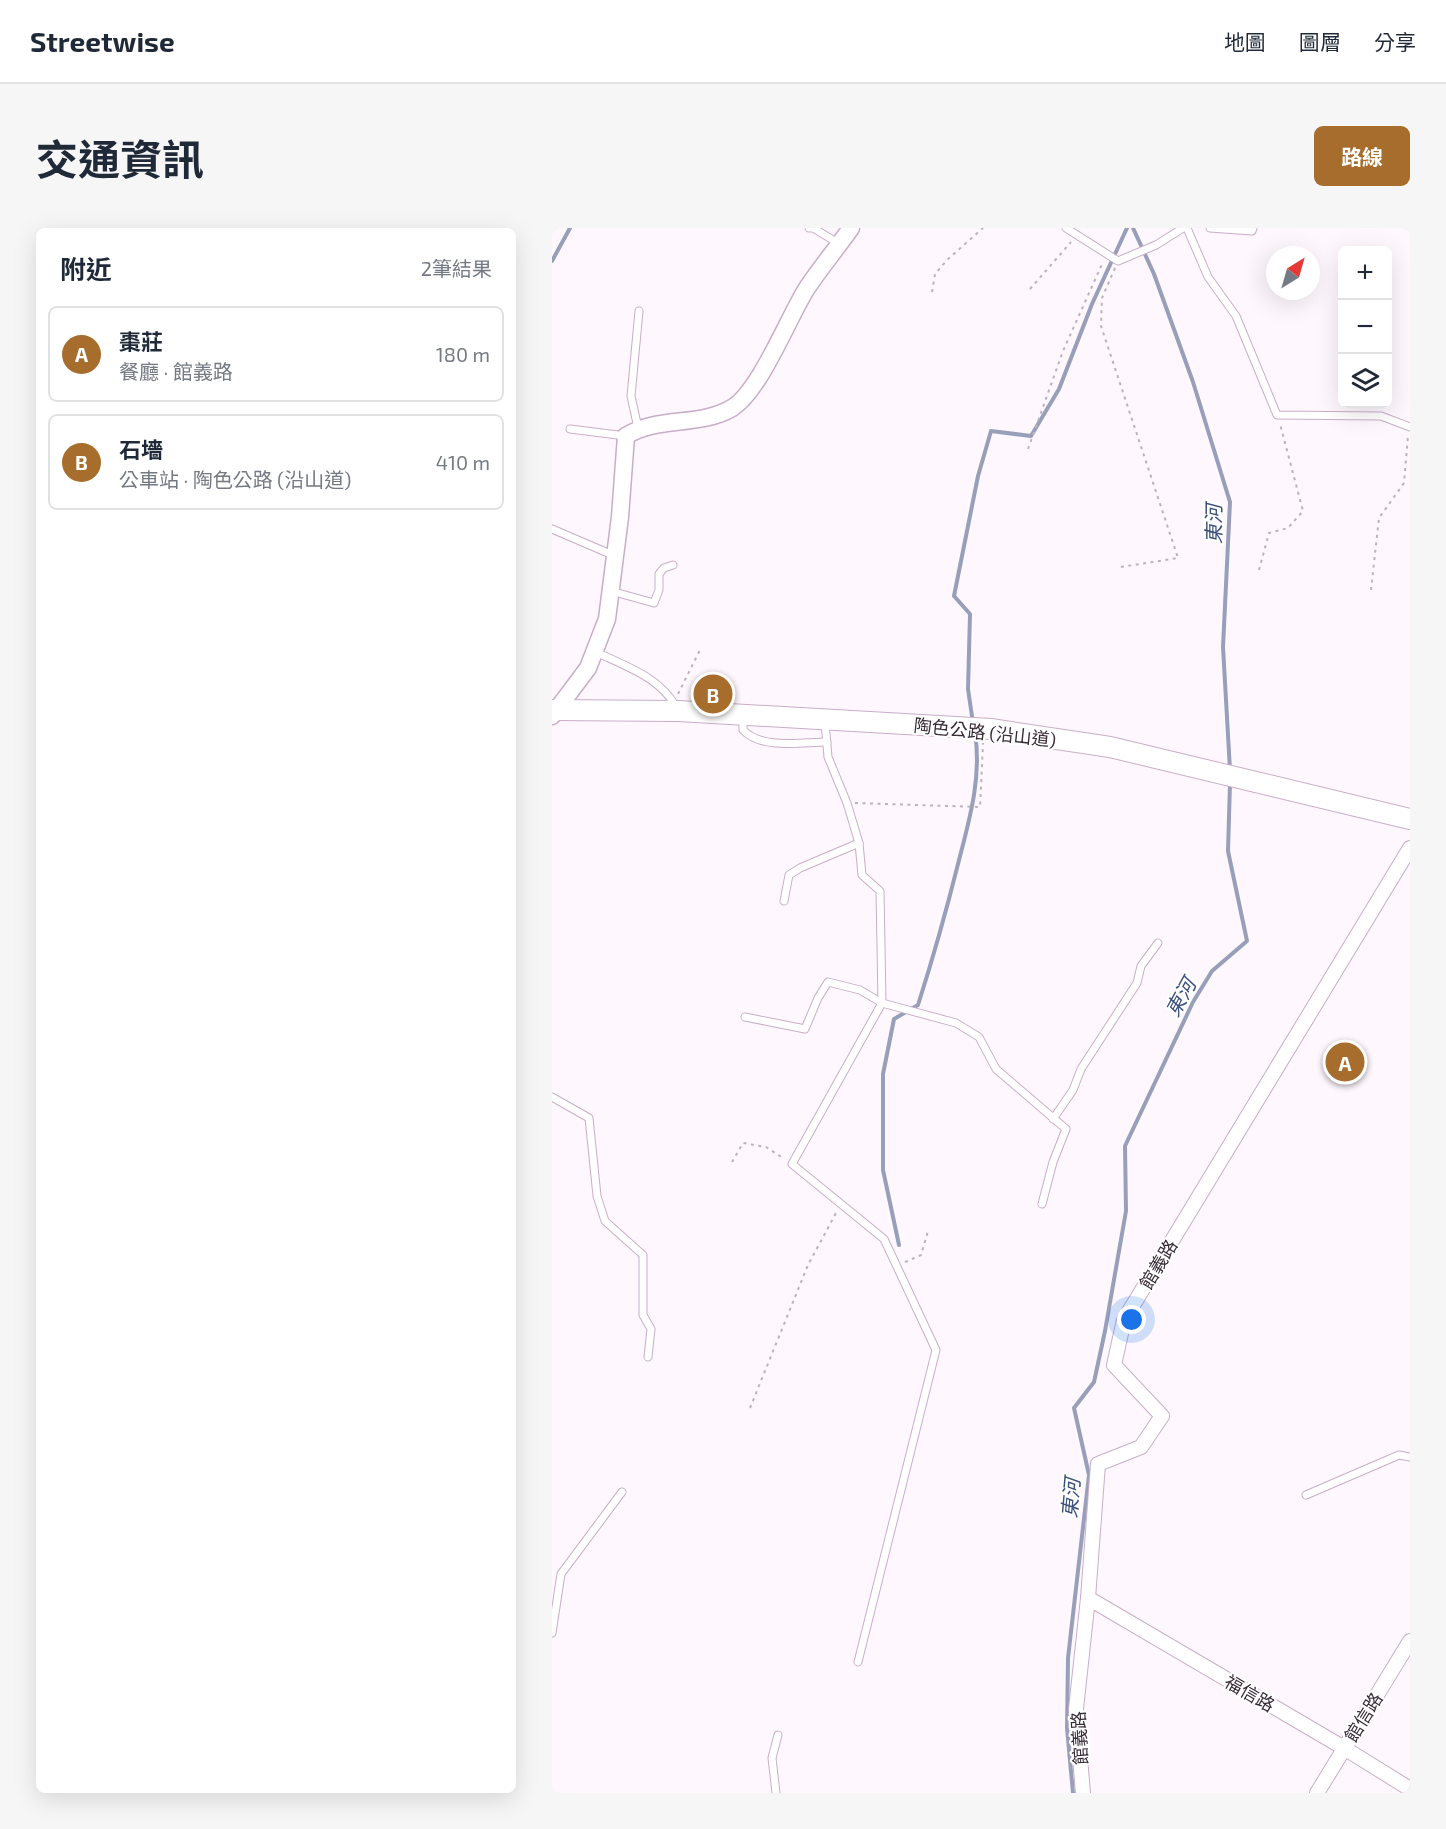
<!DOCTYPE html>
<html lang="zh-TW">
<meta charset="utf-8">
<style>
body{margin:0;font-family:"Exo 2","Noto Sans TC",sans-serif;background:#f6f6f7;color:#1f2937}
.controls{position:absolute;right:18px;top:18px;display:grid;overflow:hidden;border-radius:9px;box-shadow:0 6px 24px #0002}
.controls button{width:54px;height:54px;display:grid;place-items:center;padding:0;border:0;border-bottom:2px solid #e0e1e3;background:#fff;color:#1f2937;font:30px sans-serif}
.compass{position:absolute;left:714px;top:18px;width:54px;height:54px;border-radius:50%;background:#fff;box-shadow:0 6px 24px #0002;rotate:37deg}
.you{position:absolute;left:580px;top:1092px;width:21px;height:21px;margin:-15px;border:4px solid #fff;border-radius:50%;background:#1a73e8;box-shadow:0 0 0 9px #1a73e833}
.badge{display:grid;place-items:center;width:39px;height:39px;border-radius:50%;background:#a76d2c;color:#fff;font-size:20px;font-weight:700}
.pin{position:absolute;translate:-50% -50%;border:3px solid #fff;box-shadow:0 2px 6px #0006}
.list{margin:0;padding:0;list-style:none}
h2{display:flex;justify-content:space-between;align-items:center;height:78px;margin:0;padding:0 24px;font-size:26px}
h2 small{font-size:20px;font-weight:400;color:#747a83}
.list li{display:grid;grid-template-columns:39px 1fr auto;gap:18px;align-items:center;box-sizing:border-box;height:96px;margin:0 12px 12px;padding:0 12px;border:2px solid #e0e1e3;border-radius:9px}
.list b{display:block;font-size:22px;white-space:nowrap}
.list p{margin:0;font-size:20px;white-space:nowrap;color:#747a83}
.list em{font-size:20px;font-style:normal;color:#747a83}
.icon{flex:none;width:33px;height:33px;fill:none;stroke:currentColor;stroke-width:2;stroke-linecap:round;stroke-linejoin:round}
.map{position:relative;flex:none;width:858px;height:1565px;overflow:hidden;border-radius:9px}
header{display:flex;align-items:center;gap:36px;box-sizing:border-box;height:84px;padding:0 30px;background:#fff;border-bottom:2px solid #e0e1e3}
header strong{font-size:28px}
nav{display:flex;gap:33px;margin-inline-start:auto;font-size:21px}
.intro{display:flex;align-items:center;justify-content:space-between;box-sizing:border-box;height:144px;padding:0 36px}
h1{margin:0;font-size:42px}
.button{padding:15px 27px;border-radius:9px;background:#a76d2c;color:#fff;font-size:21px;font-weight:700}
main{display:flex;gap:36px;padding:0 36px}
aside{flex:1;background:#fff;border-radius:9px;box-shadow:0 6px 24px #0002}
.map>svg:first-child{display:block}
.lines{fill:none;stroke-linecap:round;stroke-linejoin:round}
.stream{stroke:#979fb9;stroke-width:4}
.service-casing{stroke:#c9adc8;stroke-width:9}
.minor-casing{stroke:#c9adc8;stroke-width:16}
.tertiary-casing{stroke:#c9adc8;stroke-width:19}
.secondary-casing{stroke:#c9adc8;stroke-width:22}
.path{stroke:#bbb3ba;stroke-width:2;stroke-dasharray:3 4.5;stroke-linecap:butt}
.service{stroke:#fff;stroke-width:7}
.minor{stroke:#fff;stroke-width:14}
.tertiary{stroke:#fff;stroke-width:16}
.secondary{stroke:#fff;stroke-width:20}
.labels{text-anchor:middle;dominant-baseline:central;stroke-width:4.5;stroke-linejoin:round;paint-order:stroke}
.street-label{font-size:18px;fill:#382c37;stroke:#fff}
.water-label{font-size:20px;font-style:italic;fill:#3b507d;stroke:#fff}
</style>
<header>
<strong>Streetwise</strong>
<nav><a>地圖</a><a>圖層</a><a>分享</a></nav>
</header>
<div class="intro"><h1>交通資訊</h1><a class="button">路線</a></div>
<main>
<aside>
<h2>附近<small>2筆結果</small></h2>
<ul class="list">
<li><span class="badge">A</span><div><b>棗莊</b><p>餐廳 · 館義路</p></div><em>180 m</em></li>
<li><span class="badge">B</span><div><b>石墻</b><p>公車站 · 陶色公路 (沿山道)</p></div><em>410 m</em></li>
</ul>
</aside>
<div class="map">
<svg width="858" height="1565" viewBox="0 0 858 1565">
<rect width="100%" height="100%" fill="#fef8fe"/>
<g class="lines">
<g class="stream">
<polyline points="581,0 602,46 641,154 678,274 671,419 678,542"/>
<polyline points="0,33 18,0"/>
<polyline points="421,495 416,461 418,386 402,368 426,248 439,203 479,208 507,161 540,76 575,0"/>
<path d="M347 1017 331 942V846L342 791 366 777C381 730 394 684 406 636 417 593 430 550 423 505"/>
<polyline points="521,1565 515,1500 516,1430 537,1247 522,1180 542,1154 553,1103 574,983 573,918 641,774 660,743 695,713 676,623 678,555"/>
</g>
<defs>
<g id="service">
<polyline points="257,0 261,0 286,15"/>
<polyline points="514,0 566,33 604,17 631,0"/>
<polyline points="635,0 656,49 684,88 725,187 829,188 858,199"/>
<polyline points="658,0 700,3 701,0"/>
<polyline points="86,200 79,168 87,83"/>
<polyline points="18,201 74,208"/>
<polyline points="0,301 63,328"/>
<polyline points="59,363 102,375 107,362 107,346 112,340 121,337"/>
<path d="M44 424C73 438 108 449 124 479"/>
<path d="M191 489V502C210 522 250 514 275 514"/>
<polyline points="273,494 276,529 295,575 307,615 310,647 328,663 330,775 240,936 332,1011 384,1122 306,1434"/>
<polyline points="232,673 237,647 248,640 307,615"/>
<polyline points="193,789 253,801 266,770 276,754 308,762 330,775 404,795 427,809 444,841 514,901 501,934 490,976"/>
<polyline points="0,869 37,890 45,968 53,993 91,1027 91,1087 99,1101 96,1129"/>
<polyline points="501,891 521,862 529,841 585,755 589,738 606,715"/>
<polyline points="754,1267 847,1227 858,1229"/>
<polyline points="0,1405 9,1346 70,1264"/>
<polyline points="224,1565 220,1530 226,1507"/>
</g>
<g id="minor">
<polyline points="536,1370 792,1520 858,1561"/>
<polyline points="531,1565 524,1481 536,1370 546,1236 589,1219 610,1188 562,1137 572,1092 858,620"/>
<polyline points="765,1565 858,1413"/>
</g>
<path id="tertiary" d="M0 488 36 440 55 391 68 289 74 208C105 188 148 199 180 180 208 163 236 90 255 60 269 39 285 20 299 0"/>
<polyline id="secondary" points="0,482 126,483 439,501 558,519 858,591"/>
</defs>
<use href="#service" class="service-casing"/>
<use href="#minor" class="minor-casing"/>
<use href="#tertiary" class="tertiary-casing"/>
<use href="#secondary" class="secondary-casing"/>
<g class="path">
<polyline points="563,40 550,70 549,98 626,330 569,339"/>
<polyline points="478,61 519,14"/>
<polyline points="380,64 383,46 396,31 431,0"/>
<polyline points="836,143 838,115"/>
<polyline points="476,221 511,123 551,34"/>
<polyline points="707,342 717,305 736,300 751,283 728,196"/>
<polyline points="819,362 827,290 852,255 856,208"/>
<polyline points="126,466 148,422"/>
<polyline points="303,575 428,579 431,515"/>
<polyline points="180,934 191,915 214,919 231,930"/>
<polyline points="353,1034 369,1027 376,1003"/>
<polyline points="198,1180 256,1037 284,985"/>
</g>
<use href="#service" class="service"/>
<use href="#minor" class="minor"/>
<use href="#tertiary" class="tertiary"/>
<use href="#secondary" class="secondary"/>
</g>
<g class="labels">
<g class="street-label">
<text transform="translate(433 504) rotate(6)">陶色公路 (沿山道)</text>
<text transform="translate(606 1036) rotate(-59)">館義路</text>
<text transform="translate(698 1465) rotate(30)">福信路</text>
<text transform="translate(811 1489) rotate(-58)">館信路</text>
<text transform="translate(527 1510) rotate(-93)">館義路</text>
</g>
<g class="water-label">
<text transform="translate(661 296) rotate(-90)">東河</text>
<text transform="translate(628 769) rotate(-61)">東河</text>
<text transform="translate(518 1270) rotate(-85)">東河</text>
</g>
</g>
</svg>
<div class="controls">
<button>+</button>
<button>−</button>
<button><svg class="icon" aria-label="layers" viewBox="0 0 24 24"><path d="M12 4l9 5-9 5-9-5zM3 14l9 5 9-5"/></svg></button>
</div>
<svg class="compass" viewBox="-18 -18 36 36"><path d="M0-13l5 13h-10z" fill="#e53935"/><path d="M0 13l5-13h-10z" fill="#747a83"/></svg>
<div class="you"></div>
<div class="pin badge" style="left:793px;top:834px">A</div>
<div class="pin badge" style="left:161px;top:466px">B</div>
</div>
</main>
